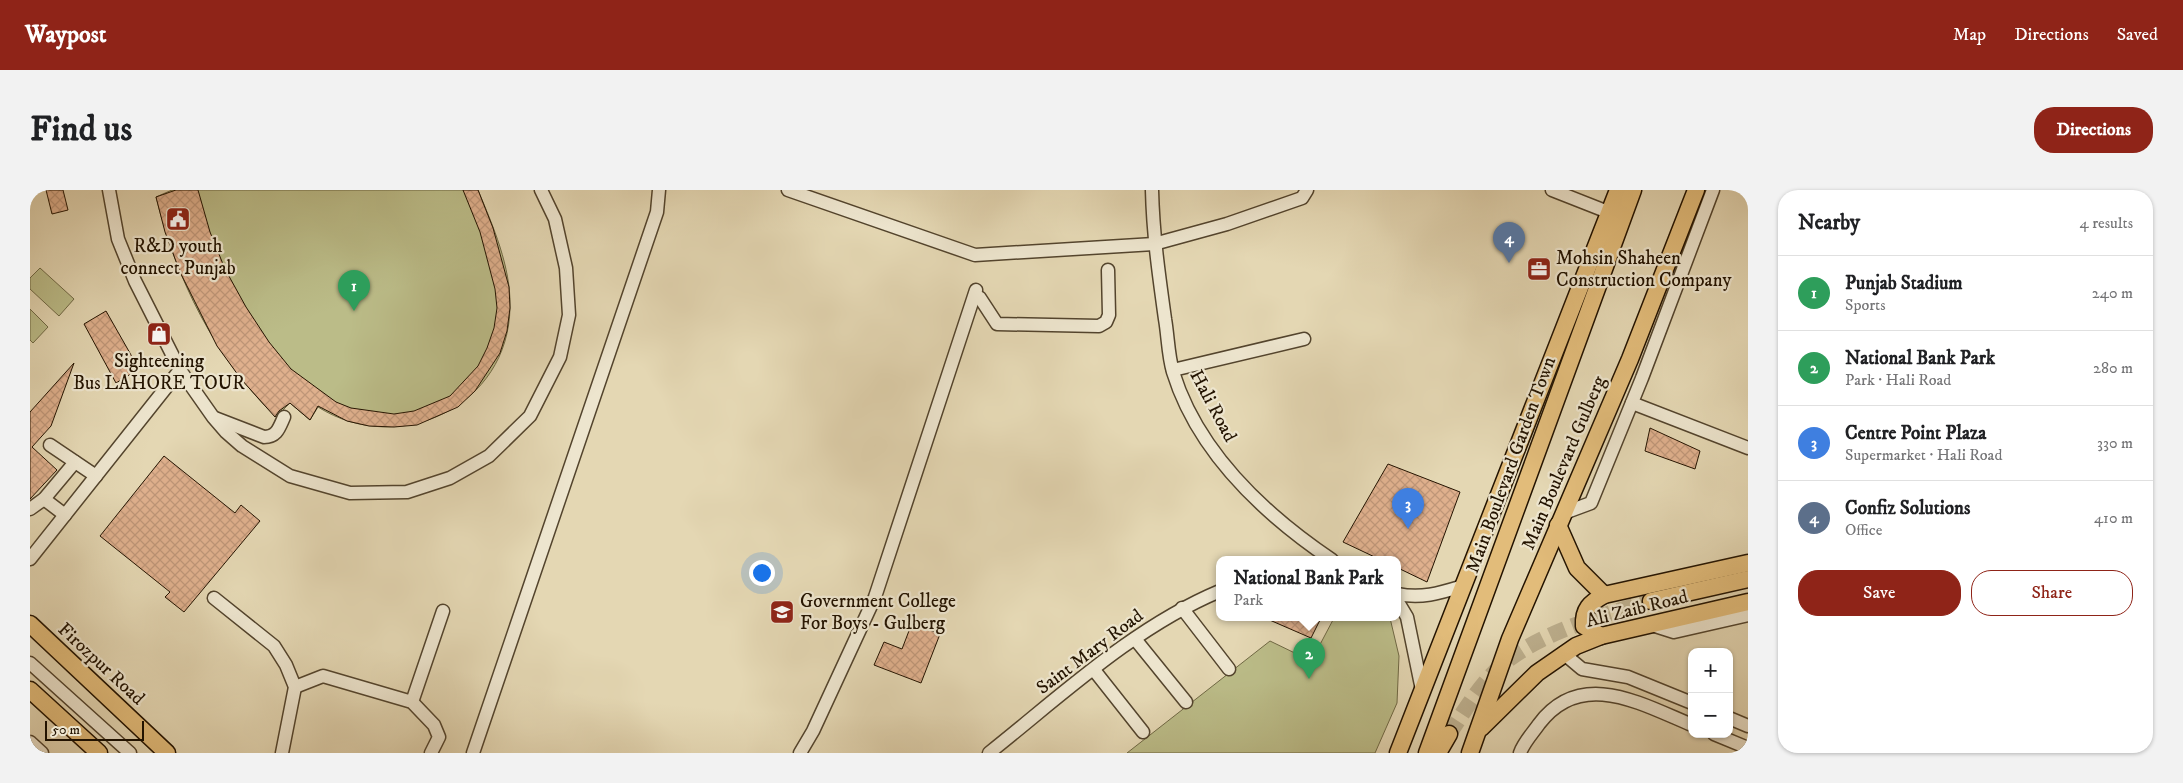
<!DOCTYPE html>
<meta charset="utf-8">
<style>
body{margin:0;font-family:"IM FELL DW Pica",serif;background:#f2f2f2;color:#202124}
.controls{position:absolute;right:15px;bottom:15px;display:grid;overflow:hidden;border-radius:10px;box-shadow:0 1px 4px #0004}
.controls button{width:45px;height:45px;display:grid;place-items:center;padding:0;border:0;border-bottom:1px solid #e0e0e0;background:#fff;color:#202124;font:25px sans-serif}
.scale{position:absolute;left:15px;bottom:12px;width:99px;box-sizing:border-box;padding-left:5px;border:2px solid #231300;border-top:0;font-size:14px;line-height:18px;white-space:nowrap;color:#231300;-webkit-text-stroke:4px #ede5ce;paint-order:stroke}
.you{position:absolute;left:731px;top:382px;width:18px;height:18px;margin:-12px;border:4px solid #fff;border-radius:50%;background:#1a73e8;box-shadow:0 0 0 8px #1a73e833}
.badge{display:grid;place-items:center;width:32px;height:32px;border-radius:50%;background:#8f2418;color:#fff;font-size:16px;font-weight:700}
.pin{position:absolute;translate:-50% -41px;filter:drop-shadow(0 1px 2px #0008)}
.pin::after{content:'';position:absolute;top:26px;width:18px;height:15px;background:inherit;clip-path:polygon(0 0,100% 0,50% 100%)}
.popup{position:absolute;left:1186px;top:366px;width:185px;height:65px;box-sizing:border-box;display:grid;place-content:center;border-radius:10px;background:#fff;filter:drop-shadow(0 1px 4px #0005);font-size:16px;white-space:nowrap;color:#757577}
.popup b{font-size:19px;color:#202124}
.popup::after{content:'';position:absolute;left:50%;top:100%;margin-left:-10px;border:10px solid transparent;border-top-color:#fff}
.list{margin:0;padding:0;list-style:none}
h2{display:flex;justify-content:space-between;align-items:center;height:65px;margin:0;padding:0 20px;font-size:21px}
h2 small{font-size:16px;font-weight:400;color:#757577}
.list li{display:grid;grid-template-columns:32px 1fr auto;gap:15px;align-items:center;box-sizing:border-box;height:75px;padding:0 20px;border-top:1px solid #e0e0e0}
.list b{display:block;font-size:19px;white-space:nowrap}
.list p{margin:0;font-size:16px;white-space:nowrap;color:#757577}
.list em{font-size:16px;font-style:normal;color:#757577}
.actions{display:flex;gap:10px;padding:15px 20px}
.actions a{flex:1;padding:11px 0;border:1px solid #8f2418;border-radius:20px;text-align:center;font-size:18px;color:#8f2418}
.actions .main{background:#8f2418;color:#fff}
.map{position:relative;flex:none;width:1718px;height:563px;overflow:hidden;border-radius:20px}
header{display:flex;align-items:center;gap:30px;box-sizing:border-box;height:70px;padding:0 25px;background:#8f2418;color:#fff}
header strong{font-size:24px}
nav{display:flex;gap:28px;margin-inline-start:auto;font-size:18px}
.intro{display:flex;align-items:center;justify-content:space-between;box-sizing:border-box;height:120px;padding:0 30px}
h1{margin:0;font-size:35px}
.button{padding:12px 22px;border-radius:20px;background:#8f2418;color:#fff;font-size:18px;font-weight:700}
main{display:flex;gap:30px;padding:0 30px}
aside{flex:1;background:#fff;border-radius:20px;box-shadow:0 1px 4px #0004}
.map>svg:first-child{display:block}
.green{fill:#bbbc88;stroke:#6f6844}
.building{fill:url(#building-cross-hatch);stroke:#231300}
.lines{fill:none;stroke-linecap:round;stroke-linejoin:round}
.major-tunnel{stroke:#bdb08f;stroke-width:16;stroke-dasharray:16 8;stroke-linecap:butt}
.minor-casing{stroke:#53442d;stroke-width:15}
.major-casing{stroke:#231300;stroke-width:19}
.minor{stroke:#ede5ce;stroke-width:12}
.major{stroke:#e2bc7a;stroke-width:16}
.labels{text-anchor:middle;dominant-baseline:central;stroke-width:4.5;stroke-linejoin:round;paint-order:stroke}
.poi-label{font-size:19px;fill:#231300;stroke:#ede5ce}
.street-label{font-size:19px;fill:#231300;stroke:#ede5ce}
</style>
<header>
<strong>Waypost</strong>
<nav><a>Map</a><a>Directions</a><a>Saved</a></nav>
</header>
<div class="intro"><h1>Find us</h1><a class="button">Directions</a></div>
<main>
<div class="map">
<svg width="1718" height="563" viewBox="0 0 1718 563">
<defs>
<pattern id="building-cross-hatch" width="8" height="8" patternUnits="userSpaceOnUse" patternTransform="scale(1.25)"><rect width="8" height="8" fill="#dfb08d"/><path d="M0 0l8 8M0 8l8-8" fill="none" stroke="#bf9678"/></pattern>
</defs>
<rect width="100%" height="100%" fill="#e4d7b3"/>
<filter id="stains"><feTurbulence type="fractalNoise" baseFrequency=".004" numOctaves="4"/><feColorMatrix values="0 0 0 0 .2 0 0 0 0 .09 0 0 0 0 .02 0 0 0 .5 -.17"/></filter>
<radialGradient id="worn" r=".72"><stop offset=".6" stop-color="#630" stop-opacity="0"/><stop offset="1" stop-color="#630" stop-opacity=".3"/></radialGradient>
<g class="green">
<path d="M142 0H448C463 36 481 77 480 117 479 216 369 268 288 217L280 230 260 213 246 227C185 168 146 89 126 7Z"/>
<polygon points="10,78 44,109 29,126 0,99 0,88"/>
<polygon points="0,119 18,137 3,153 0,150"/>
<polygon points="1304,428 1360,428 1369,466 1367,513 1345,563 1097,563 1240,451 1271,466 1285,464"/>
</g>
<g class="building">
<polygon points="16,0 33,0 38,20 22,24"/>
<polygon points="146,0 168,0 180,42 195,79 216,117 239,152 261,179 306,212 321,218 364,224 384,221 420,206 448,176 457,158 464,138 467,118 465,99 450,42 433,0 448,0 463,38 479,97 480,118 477,141 470,163 445,201 428,217 387,235 364,237 339,236 317,231 288,216 280,230 260,213 249,221 245,227 211,189 187,156 150,82 135,42 126,7"/>
<polygon points="76,121 109,179 86,193 54,134"/>
<polygon points="44,173 21,236 2,257 27,280 0,309 0,222"/>
<polygon points="1620,238 1670,261 1665,279 1615,261"/>
<polygon points="134,266 205,323 211,315 230,331 154,422 135,407 140,402 70,346"/>
<polygon points="1358,274 1430,302 1397,392 1368,378 1368,370 1351,370 1313,352"/>
<polygon points="1235,428 1291,428 1281,448"/>
<polygon points="882,433 910,444 891,493 844,475 854,452 872,459"/>
</g>
<g class="lines">
<path class="major-tunnel" d="M1419 544C1435 520 1451 493 1473 474 1511 442 1574 425 1621 411"/>
<defs>
<g id="minor">
<polyline points="79,0 88,49 105,91 150,180 183,227 196,242 212,256 260,286 320,303 377,302 420,288 459,266 500,226 530,167 539,125 536,78 525,29 511,0"/>
<polyline points="758,0 945,65 1124,54 1197,34 1272,8 1277,0"/>
<path d="M1122 0C1123 44 1129 86 1135 129 1138 146 1138 165 1143 182 1168 263 1234 324 1302 370"/>
<polyline points="1522,0 1578,22"/>
<polyline points="945,105 950,108 967,134 1069,136 1076,132 1079,125 1078,80"/>
<polyline points="1143,180 1274,149"/>
<polyline points="1602,213 1718,258"/>
<path d="M185 228 234 247C247 247 249 238 254 227"/>
<polyline points="20,255 66,286"/>
<polyline points="14,309 35,325"/>
<polyline points="0,319 14,309 45,272"/>
<polyline points="1534,323 1561,313 1612,188 1683,0"/>
<polyline points="0,369 150,180"/>
<path d="M1368 404C1391 409 1410 403 1433 396"/>
<polyline points="184,408 244,456 256,475 265,497 252,563"/>
<polyline points="1368,412 1377,427 1392,500"/>
<polyline points="1152,418 1199,479"/>
<polyline points="1622,435 1644,442 1718,425"/>
<polyline points="1105,449 1156,512"/>
<polyline points="1533,463 1552,479 1598,487 1662,513"/>
<polyline points="0,473 100,563"/>
<polyline points="1064,480 1113,542"/>
<polyline points="265,497 293,486 382,512 404,535 409,547 401,563"/>
<polyline points="382,512 413,421"/>
<polyline points="1699,528 1718,536"/>
<polyline points="1684,544 1718,558"/>
<polyline points="0,552 12,563"/>
<polyline points="443,563 627,22 629,0"/>
<polyline points="770,563 783,541 845,407 946,100"/>
<path d="M959 563C1032 505 1104 437 1190 401"/>
<path d="M1490 563C1494 552 1502 544 1509 534 1551 478 1611 514 1662 535"/>
</g>
<g id="major">
<polyline points="1528,335 1547,378 1574,405 1718,373"/>
<polyline points="1621,411 1718,389"/>
<polyline points="0,434 137,563"/>
<path d="M1571 446 1554 436C1553 419 1560 413 1574 405"/>
<polyline points="0,500 69,563"/>
<polyline points="1451,538 1507,483 1546,456 1571,446 1718,412"/>
<polyline points="1368,563 1588,0"/>
<polyline points="1397,563 1603,0"/>
<polyline points="1408,563 1419,544"/>
<polyline points="1440,563 1480,449 1600,169 1666,0"/>
</g>
</defs>
<use href="#minor" class="minor-casing"/>
<use href="#major" class="major-casing"/>
<use href="#minor" class="minor"/>
<use href="#major" class="major"/>
</g>
<defs>
<symbol id="civic-square" viewBox="-11 -11 22 22"><rect x="-9" y="-9" width="18" height="18" rx="4" fill="#8f2418" stroke="#ede5ce"/><path d="M-.6-6.5H3V-4.5H.6V-3L4-1V1h2V6H-6V1h2V-1L-.6-3ZM-1.2 2.5V6h2.4V2.5Z" fill="#fff"/></symbol>
<symbol id="office-square" viewBox="-11 -11 22 22"><rect x="-9" y="-9" width="18" height="18" rx="4" fill="#8f2418" stroke="#ede5ce"/><path d="M-6-3h4V-5.5h4V-3h4V5H-6ZM-1-4.5V-3h2v-1.5ZM-6 0V1H6V0Z" fill="#fff"/></symbol>
<symbol id="shop-square" viewBox="-11 -11 22 22"><rect x="-9" y="-9" width="18" height="18" rx="4" fill="#8f2418" stroke="#ede5ce"/><path d="M-5-2.5h2.3a2.7 3.5 0 0 1 5.4 0H5L5.5 6h-11ZM-1.5-2.5h3a1.5 2.3 0 0 0-3 0Z" fill="#fff"/></symbol>
<symbol id="university-square" viewBox="-11 -11 22 22"><rect x="-9" y="-9" width="18" height="18" rx="4" fill="#8f2418" stroke="#ede5ce"/><path d="M0-5L7-2L0 1L-7-2ZM-4 1L0 2.5L4 1V4Q0 6-4 4Z" fill="#fff"/></symbol>
</defs>
<g fill-rule="evenodd">
<use href="#civic-square" x="134" y="15" width="28" height="28"/>
<use href="#office-square" x="1495" y="65" width="28" height="28"/>
<use href="#shop-square" x="115" y="130" width="28" height="28"/>
<use href="#university-square" x="738" y="408" width="28" height="28"/>
</g>
<g class="labels">
<g class="poi-label">
<text x="148" y="56">R&amp;D youth<tspan x="148" dy="22">connect Punjab</tspan></text>
<text x="1526" y="68" text-anchor="start">Mohsin Shaheen<tspan x="1526" dy="22">Construction Company</tspan></text>
<text x="129" y="171">Sighteening<tspan x="129" dy="22">Bus LAHORE TOUR</tspan></text>
<text x="770" y="411" text-anchor="start">Government College<tspan x="770" dy="22">For Boys - Gulberg</tspan></text>
</g>
<g class="street-label">
<text transform="translate(1183 216) rotate(62)">Hali Road</text>
<text transform="translate(1534 273) rotate(-67)">Main Boulevard Gulberg</text>
<text transform="translate(1481 275) rotate(-70)">Main Boulevard Garden Town</text>
<text transform="translate(1607 419) rotate(-14)">Ali Zaib Road</text>
<text transform="translate(1060 462) rotate(-37)">Saint Mary Road</text>
<text transform="translate(71 474) rotate(43)">Firozpur Road</text>
</g>
</g>
<rect width="100%" height="100%" filter="url(#stains)"/>
<rect width="100%" height="100%" fill="url(#worn)"/>
</svg>
<div class="controls">
<button>+</button>
<button>−</button>
</div>
<div class="scale">50 m</div>
<div class="you"></div>
<div class="pin badge" style="left:324px;top:121px;background:#2e9e5b">1</div>
<div class="pin badge" style="left:1279px;top:489px;background:#2e9e5b">2</div>
<div class="popup"><b>National Bank Park</b>Park</div>
<div class="pin badge" style="left:1378px;top:339px;background:#3f7fe0">3</div>
<div class="pin badge" style="left:1479px;top:73px;background:#5c6f8a">4</div>
</div>
<aside>
<h2>Nearby<small>4 results</small></h2>
<ul class="list">
<li><span class="badge" style="background:#2e9e5b">1</span><div><b>Punjab Stadium</b><p>Sports</p></div><em>240 m</em></li>
<li><span class="badge" style="background:#2e9e5b">2</span><div><b>National Bank Park</b><p>Park · Hali Road</p></div><em>280 m</em></li>
<li><span class="badge" style="background:#3f7fe0">3</span><div><b>Centre Point Plaza</b><p>Supermarket · Hali Road</p></div><em>330 m</em></li>
<li><span class="badge" style="background:#5c6f8a">4</span><div><b>Confiz Solutions</b><p>Office</p></div><em>410 m</em></li>
</ul>
<div class="actions"><a class="main">Save</a><a>Share</a></div>
</aside>
</main>
